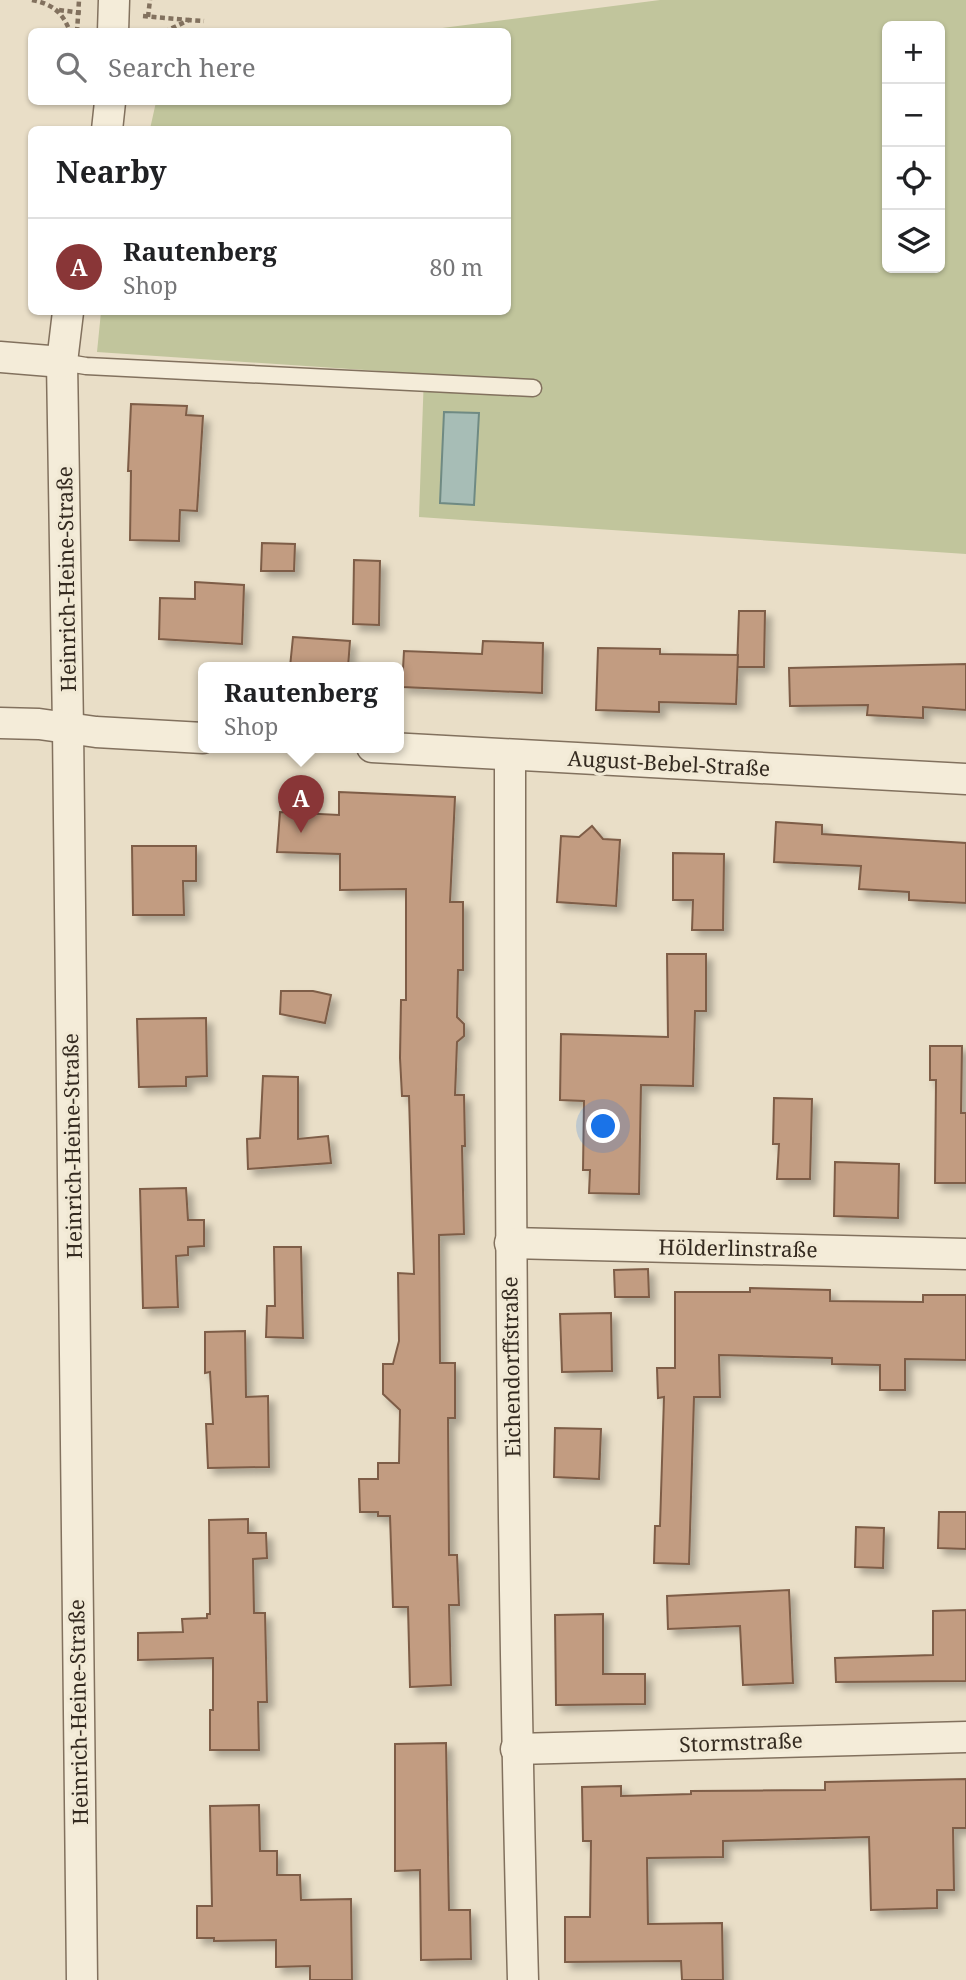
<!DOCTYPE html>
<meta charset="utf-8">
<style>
body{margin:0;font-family:"Noto Serif",serif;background:#f2f2f2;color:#202124}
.controls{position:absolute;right:21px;top:21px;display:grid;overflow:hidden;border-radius:10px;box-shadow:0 2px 5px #0004}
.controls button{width:63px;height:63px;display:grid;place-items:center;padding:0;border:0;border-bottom:2px solid #e0e0e0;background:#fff;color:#202124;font:35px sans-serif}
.you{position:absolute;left:604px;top:1127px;width:24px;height:24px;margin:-18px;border:5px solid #fff;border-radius:50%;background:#1a73e8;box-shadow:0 0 0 10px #1a73e833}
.badge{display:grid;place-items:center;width:46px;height:46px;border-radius:50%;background:#893637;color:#fff;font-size:23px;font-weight:700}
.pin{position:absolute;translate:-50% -58px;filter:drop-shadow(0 2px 4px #0008)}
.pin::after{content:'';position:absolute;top:37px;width:24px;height:21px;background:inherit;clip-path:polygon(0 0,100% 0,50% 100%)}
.popup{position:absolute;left:198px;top:662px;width:206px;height:91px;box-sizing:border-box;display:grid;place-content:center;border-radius:10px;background:#fff;filter:drop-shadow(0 2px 5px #0005);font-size:23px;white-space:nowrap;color:#757577}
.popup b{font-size:26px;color:#202124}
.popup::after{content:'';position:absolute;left:50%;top:100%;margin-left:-14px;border:14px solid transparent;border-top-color:#fff}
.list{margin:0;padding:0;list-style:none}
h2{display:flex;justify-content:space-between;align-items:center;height:91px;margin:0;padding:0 28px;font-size:30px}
h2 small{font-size:23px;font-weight:400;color:#757577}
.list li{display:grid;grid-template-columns:46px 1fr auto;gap:21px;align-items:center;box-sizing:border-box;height:98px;padding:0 28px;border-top:2px solid #e0e0e0}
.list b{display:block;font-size:26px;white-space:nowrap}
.list p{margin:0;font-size:23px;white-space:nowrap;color:#757577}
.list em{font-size:23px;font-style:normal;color:#757577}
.icon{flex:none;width:38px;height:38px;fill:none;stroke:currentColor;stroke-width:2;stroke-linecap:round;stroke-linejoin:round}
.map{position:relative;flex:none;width:966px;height:1980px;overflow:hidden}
.search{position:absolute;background:#fff;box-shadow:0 2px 5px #0004;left:28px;top:28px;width:483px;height:77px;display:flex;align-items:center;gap:18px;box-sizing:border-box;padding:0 24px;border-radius:10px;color:#757577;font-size:26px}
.panel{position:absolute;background:#fff;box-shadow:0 2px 5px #0004;left:28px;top:126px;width:483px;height:189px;border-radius:10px}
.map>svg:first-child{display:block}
.green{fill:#c1c59c;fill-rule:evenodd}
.water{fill:#a7bdb6;stroke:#6f8a83;stroke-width:2}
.building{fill:#c29c81;stroke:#7e5d47;stroke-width:2;filter:url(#shadow)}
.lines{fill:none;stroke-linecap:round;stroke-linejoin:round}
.service-casing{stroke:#82715e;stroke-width:19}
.minor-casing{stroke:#82715e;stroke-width:33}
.path{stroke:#82715e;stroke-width:4.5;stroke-dasharray:5 3.5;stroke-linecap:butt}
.service{stroke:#f4ecd9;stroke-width:16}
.minor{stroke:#f4ecd9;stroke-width:30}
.labels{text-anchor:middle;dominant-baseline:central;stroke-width:7;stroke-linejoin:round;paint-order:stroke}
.street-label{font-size:21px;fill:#342a20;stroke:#f1e9d5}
</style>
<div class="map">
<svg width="966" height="1980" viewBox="0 0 966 1980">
<defs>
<filter id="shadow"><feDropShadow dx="6" dy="6" stdDeviation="3.5" flood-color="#0004"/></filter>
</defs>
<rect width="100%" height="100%" fill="#e9dec7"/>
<path class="green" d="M660 0H966V554L419 517 424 374 97 352 101 312H508V130L150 129 156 102H508V32L419 31ZM887 26H940V268H887Z"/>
<polygon class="water" points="444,412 479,413 474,505 440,503"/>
<g class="building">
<polygon points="131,404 187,406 186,415 203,416 197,511 180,510 179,541 130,540 131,471 128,471"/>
<polygon points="262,543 295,544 294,571 261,571"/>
<polygon points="354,560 380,561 379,625 353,624"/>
<polygon points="195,582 244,585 242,644 159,639 160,598 195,599"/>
<polygon points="739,611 765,611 764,667 737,667"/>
<polygon points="293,637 350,641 348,667 290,667"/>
<polygon points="483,641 543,643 542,693 402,687 404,651 482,654"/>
<polygon points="598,648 660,649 660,654 738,655 736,704 659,702 659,712 596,710"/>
<polygon points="966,664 966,710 923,707 923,718 867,715 868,705 790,706 789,668"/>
<polygon points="339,792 455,797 450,902 463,902 463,970 458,970 457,1017 464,1024 464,1036 457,1042 455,1095 464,1095 465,1146 462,1146 464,1234 439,1235 440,1363 455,1363 455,1418 448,1418 449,1555 457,1555 459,1605 449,1605 451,1685 410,1687 408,1607 393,1607 390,1516 378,1516 378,1512 360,1512 359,1479 378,1479 378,1463 399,1463 400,1410 383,1394 383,1364 393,1364 399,1341 398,1273 414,1274 409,1096 402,1096 400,1058 401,1000 406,1000 406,889 340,890 340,854 277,852 280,812 339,815"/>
<polygon points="776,822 822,825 822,834 966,843 966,903 909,900 909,892 859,889 861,866 774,862"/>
<polygon points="592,826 603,839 620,840 616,906 557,902 561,836 579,837"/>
<polygon points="132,846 196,846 196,881 183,881 184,915 133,915"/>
<polygon points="673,853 724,854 723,930 692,930 693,900 673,900"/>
<polygon points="667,954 706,954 706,1011 695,1011 693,1086 641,1085 639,1194 589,1193 590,1170 583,1170 584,1101 560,1100 561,1034 668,1037"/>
<polygon points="281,991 313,991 331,995 325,1023 280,1014"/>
<polygon points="206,1018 207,1076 186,1077 186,1086 139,1087 137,1019"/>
<polygon points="930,1046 962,1046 961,1113 966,1113 966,1183 935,1183 936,1080 930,1080"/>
<polygon points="263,1076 298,1077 298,1139 328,1136 331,1163 248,1169 247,1139 260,1138"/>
<polygon points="774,1098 812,1099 810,1179 777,1179 779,1144 773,1144"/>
<polygon points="835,1162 899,1164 898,1218 834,1216"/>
<polygon points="186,1188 188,1220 204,1220 204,1246 188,1247 188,1255 176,1256 178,1307 143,1308 140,1189"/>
<polygon points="274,1247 301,1247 303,1338 266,1337 267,1306 275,1306"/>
<polygon points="648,1269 649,1297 615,1297 614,1270"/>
<polygon points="750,1288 830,1290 830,1301 923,1302 923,1295 966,1295 966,1360 905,1359 905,1390 880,1390 880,1365 832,1364 832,1358 719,1355 720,1397 694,1397 689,1564 654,1563 655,1526 660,1526 664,1397 658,1398 657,1368 675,1368 675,1292 750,1292"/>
<polygon points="611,1313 612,1371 562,1372 560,1314"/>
<polygon points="245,1331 246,1397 268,1396 269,1467 208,1468 206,1424 213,1424 210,1372 205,1373 205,1332"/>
<polygon points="555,1428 601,1429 599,1479 554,1477"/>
<polygon points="939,1512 966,1512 966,1549 938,1548"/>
<polygon points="248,1519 248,1533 266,1533 267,1558 253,1559 254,1613 265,1613 267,1702 258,1702 259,1750 210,1750 210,1710 213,1710 213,1658 138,1660 138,1633 183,1632 182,1619 207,1618 207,1614 210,1614 209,1520"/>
<polygon points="856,1527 884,1528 883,1568 855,1567"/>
<polygon points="789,1590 793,1683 743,1685 740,1626 668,1629 667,1596"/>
<polygon points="966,1610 966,1681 836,1682 835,1658 933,1655 933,1611"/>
<polygon points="603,1614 603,1674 645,1674 645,1704 556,1705 555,1615"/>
<polygon points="446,1743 449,1910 470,1910 471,1959 421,1960 420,1870 395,1871 395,1744"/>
<polygon points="966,1779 966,1828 953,1828 954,1890 937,1890 937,1908 871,1910 869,1837 723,1841 723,1857 647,1858 648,1924 722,1923 723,1980 682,1980 681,1961 565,1962 565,1917 590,1917 591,1841 583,1841 582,1787 621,1786 621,1796 691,1794 691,1791 825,1790 825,1782"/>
<polygon points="259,1805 260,1851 277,1851 277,1875 300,1875 301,1900 351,1899 352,1980 310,1980 310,1966 276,1967 276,1940 214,1941 214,1938 197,1938 197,1906 212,1906 210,1806"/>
</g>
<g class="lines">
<defs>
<polyline id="service" points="62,362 86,366 533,388"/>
<g id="minor">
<polyline points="113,32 114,0"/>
<polyline points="107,130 110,102"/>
<polyline points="68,312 62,362 68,728 82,1980"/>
<polyline points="0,357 62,362"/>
<polyline points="0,723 39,724 96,732 203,738"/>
<polyline points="372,747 966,779"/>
<path d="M510 755C510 1163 512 1572 523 1980"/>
<polyline points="510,1243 966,1254"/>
<polyline points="516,1749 966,1737"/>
</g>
</defs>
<use href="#service" class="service-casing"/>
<use href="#minor" class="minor-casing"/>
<g class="path">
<path d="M32 0C52 4 63 12 70 32"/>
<polyline points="59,10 82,13"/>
<polyline points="143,16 189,20"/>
<polyline points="148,17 150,0"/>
<polyline points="77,32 79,0"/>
<polyline points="164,32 189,20 204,21"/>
</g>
<use href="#service" class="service"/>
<use href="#minor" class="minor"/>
</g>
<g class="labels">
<g class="street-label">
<text transform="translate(66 579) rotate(-91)">Heinrich-Heine-Straße</text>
<text transform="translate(669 763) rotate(3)">August-Bebel-Straße</text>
<text transform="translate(72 1146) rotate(-91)">Heinrich-Heine-Straße</text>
<text transform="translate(738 1248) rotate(1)">Hölderlinstraße</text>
<text transform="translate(511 1367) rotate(-91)">Eichendorffstraße</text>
<text transform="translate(78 1712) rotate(-91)">Heinrich-Heine-Straße</text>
<text transform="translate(741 1742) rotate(-2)">Stormstraße</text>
</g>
</g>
</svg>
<div class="controls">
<button>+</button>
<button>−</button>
<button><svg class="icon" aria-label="locate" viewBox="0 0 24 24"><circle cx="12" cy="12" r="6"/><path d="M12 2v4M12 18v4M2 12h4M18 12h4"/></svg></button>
<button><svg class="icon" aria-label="layers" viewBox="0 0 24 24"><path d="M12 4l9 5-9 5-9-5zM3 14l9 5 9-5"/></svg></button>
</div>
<div class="you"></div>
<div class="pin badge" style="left:301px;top:833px">A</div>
<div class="popup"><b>Rautenberg</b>Shop</div>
<div class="search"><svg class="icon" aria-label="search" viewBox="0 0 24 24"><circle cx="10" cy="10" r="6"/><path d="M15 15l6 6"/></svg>Search here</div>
<section class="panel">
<h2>Nearby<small></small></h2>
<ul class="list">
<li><span class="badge">A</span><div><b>Rautenberg</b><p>Shop</p></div><em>80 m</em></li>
</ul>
</section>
</div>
